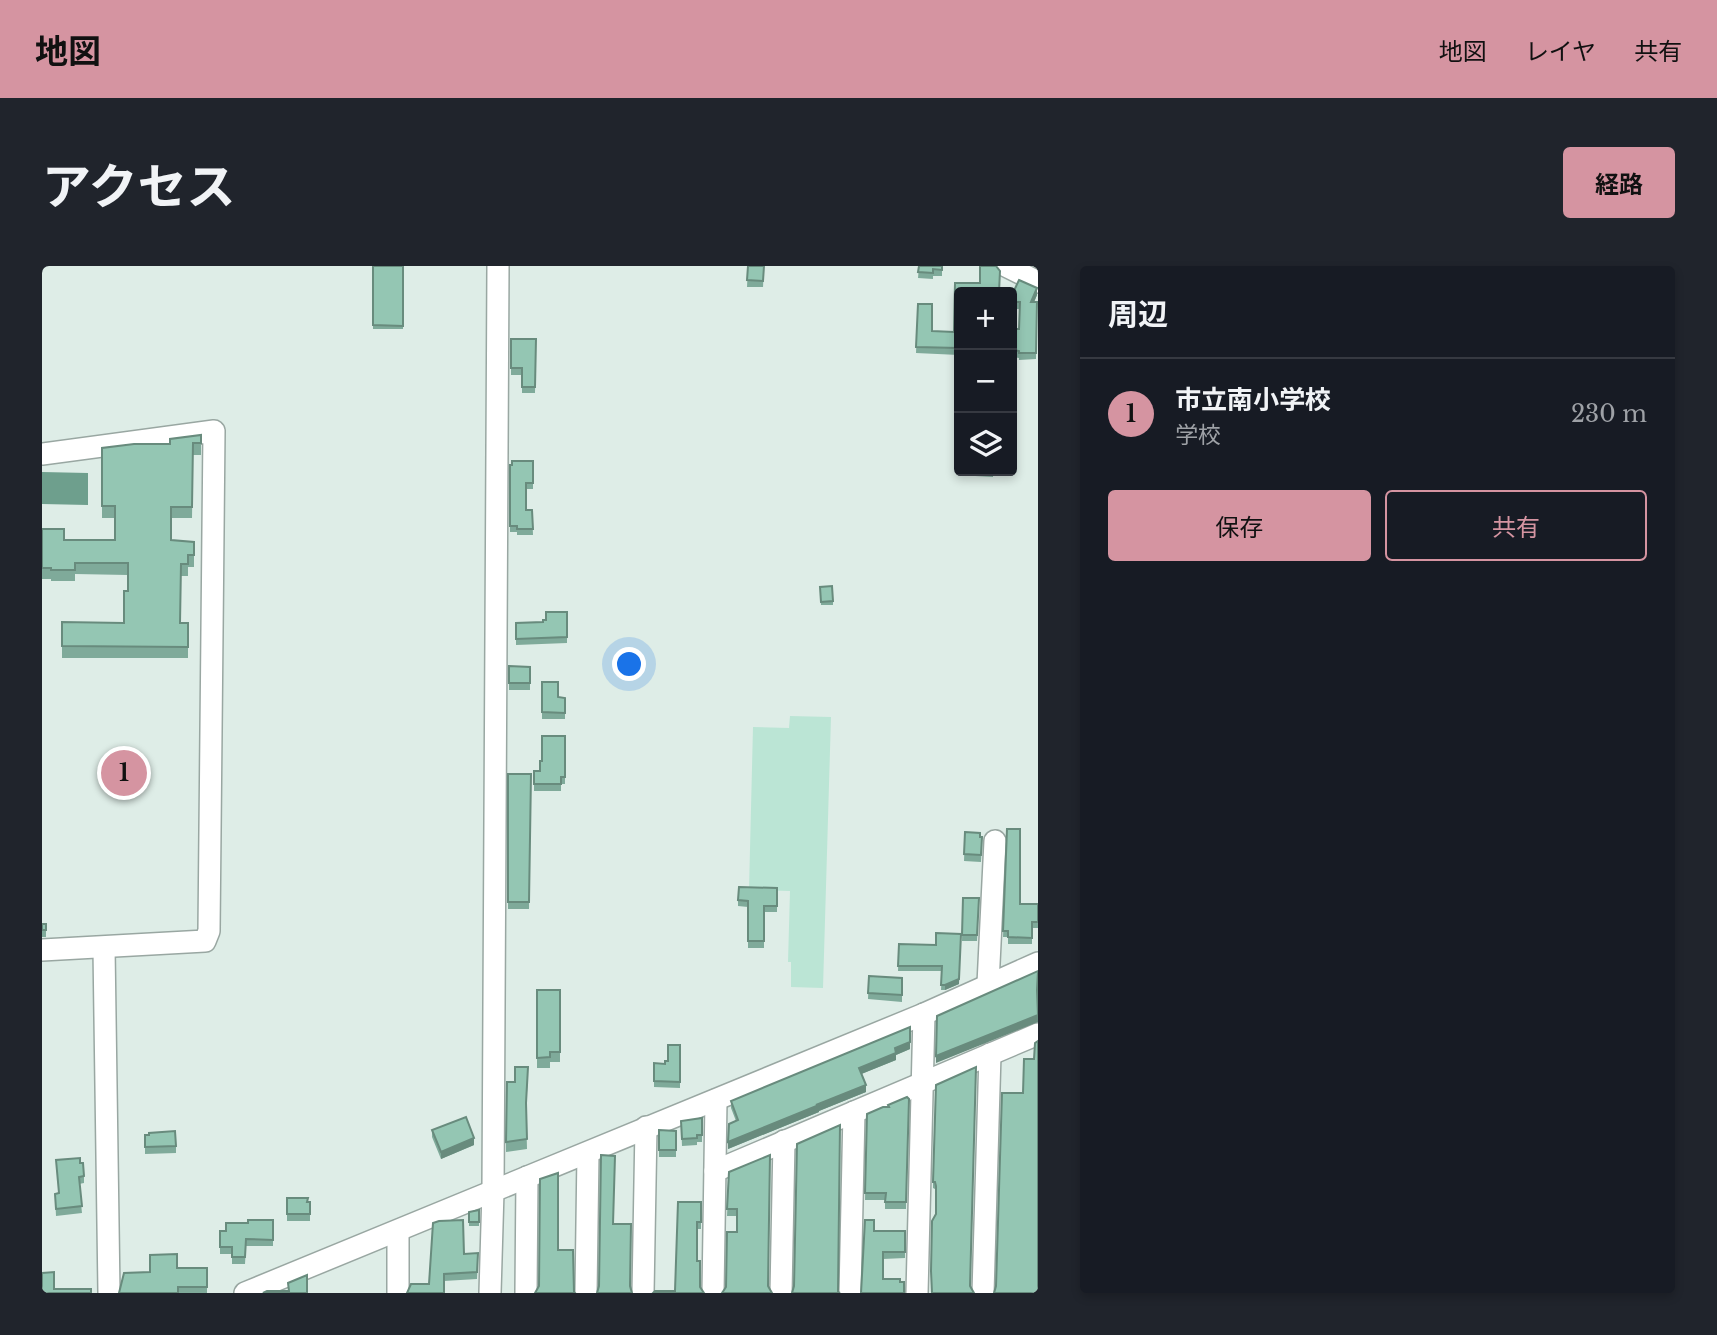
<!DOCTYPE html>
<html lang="ja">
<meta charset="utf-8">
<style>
body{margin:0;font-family:"Libre Baskerville","Noto Sans JP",serif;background:#20242c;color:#f1f3f6}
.controls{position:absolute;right:21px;top:21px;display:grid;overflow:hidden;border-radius:7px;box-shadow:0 4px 10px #0003}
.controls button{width:63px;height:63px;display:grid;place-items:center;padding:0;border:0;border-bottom:2px solid #363941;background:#171b24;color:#f1f3f6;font:35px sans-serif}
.you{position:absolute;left:588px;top:399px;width:24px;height:24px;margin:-18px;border:5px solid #fff;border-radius:50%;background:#1a73e8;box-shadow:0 0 0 10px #1a73e833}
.badge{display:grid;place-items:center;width:46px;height:46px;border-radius:50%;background:#d594a1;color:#111;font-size:23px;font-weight:700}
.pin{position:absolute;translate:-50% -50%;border:4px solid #fff;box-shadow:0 2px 7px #0006}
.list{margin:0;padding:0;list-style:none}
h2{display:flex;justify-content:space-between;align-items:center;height:91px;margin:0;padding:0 28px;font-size:30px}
h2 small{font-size:23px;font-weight:400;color:#9ea1a6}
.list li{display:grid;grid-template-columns:46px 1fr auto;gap:21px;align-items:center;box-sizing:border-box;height:112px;padding:0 28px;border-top:2px solid #363941}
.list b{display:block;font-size:26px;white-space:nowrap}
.list p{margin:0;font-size:23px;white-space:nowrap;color:#9ea1a6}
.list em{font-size:23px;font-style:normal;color:#9ea1a6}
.actions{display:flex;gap:14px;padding:21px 28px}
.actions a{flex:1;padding:16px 0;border:2px solid #d594a1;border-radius:7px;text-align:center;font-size:24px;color:#d594a1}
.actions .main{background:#d594a1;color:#111}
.icon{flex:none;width:38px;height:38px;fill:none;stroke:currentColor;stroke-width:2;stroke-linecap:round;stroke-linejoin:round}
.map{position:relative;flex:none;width:996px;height:1027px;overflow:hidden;border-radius:7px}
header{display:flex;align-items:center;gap:42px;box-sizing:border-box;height:98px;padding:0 35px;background:#d594a1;color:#111}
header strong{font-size:33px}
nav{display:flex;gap:38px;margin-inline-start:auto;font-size:24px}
.intro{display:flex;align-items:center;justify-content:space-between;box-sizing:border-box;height:168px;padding:0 42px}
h1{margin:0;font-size:49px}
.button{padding:18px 32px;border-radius:7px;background:#d594a1;color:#111;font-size:24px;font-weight:700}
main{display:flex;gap:42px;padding:0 42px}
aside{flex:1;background:#171b24;border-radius:7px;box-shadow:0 4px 10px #0003}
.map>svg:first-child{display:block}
.green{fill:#bbe5d5}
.water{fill:#6e9f8d}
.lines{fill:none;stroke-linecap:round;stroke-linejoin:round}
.minor-casing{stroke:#99a7a2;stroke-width:24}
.minor{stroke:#fff;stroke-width:21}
.wall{fill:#7faa9a}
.shaded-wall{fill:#688b7d}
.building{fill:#94c6b3;stroke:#688b7d;stroke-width:2}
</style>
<header>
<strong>地図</strong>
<nav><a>地図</a><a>レイヤ</a><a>共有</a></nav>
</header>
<div class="intro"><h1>アクセス</h1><a class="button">経路</a></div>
<main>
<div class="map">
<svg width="996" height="1027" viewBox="0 0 996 1027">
<rect width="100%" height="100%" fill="#deede7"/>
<polygon class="green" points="748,450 789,451 781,722 749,721 749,696 746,696 748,625 707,624 711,461 747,462"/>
<polygon class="water" points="0,206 46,207 46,239 0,238"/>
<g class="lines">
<defs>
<g id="minor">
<polyline points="964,0 996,16"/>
<polyline points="0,188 172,165 167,665 163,675 0,684"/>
<polyline points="62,682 67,1027"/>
<polyline points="946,718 953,575"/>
<polyline points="673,905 996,768"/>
<polyline points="203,1027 882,748 996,697"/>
<polyline points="356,1027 356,965"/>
<polyline points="448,1027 451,925 456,0"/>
<polyline points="484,1027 485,911"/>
<polyline points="544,1027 546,887"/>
<polyline points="601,1027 604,861"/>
<polyline points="671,1027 674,834"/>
<polyline points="739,1027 742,875"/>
<polyline points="808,1027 812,846"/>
<polyline points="875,1027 882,748"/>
<polyline points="941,1027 948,788"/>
</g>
</defs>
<use href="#minor" class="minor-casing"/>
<use href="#minor" class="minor"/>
</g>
<g class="wall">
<rect x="331" y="0" width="30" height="63"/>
<polygon points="706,0 722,0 721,21 705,21"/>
<polygon points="877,0 900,0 900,10 891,10 891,13 876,12"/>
<polygon points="913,17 957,26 917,26 917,89 874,87 876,38 890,65 912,66"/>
<polygon points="970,29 995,29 992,36 995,36 994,93 977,94 977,92 970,91 970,84 977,63 977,43 970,43"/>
<polygon points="469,73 494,73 493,127 480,127 480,109 469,109"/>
<polygon points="159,169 159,189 151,189 150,252 129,252 129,274 152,276 152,301 146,301 146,310 139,310 138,357 146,357 146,392 20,392 20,356 82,357 86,325 86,309 33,308 33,315 9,315 9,313 0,313 0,263 22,274 73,274 73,252 60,252 60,182 128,178"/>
<polygon points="491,195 491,223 484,223 484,244 490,244 491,269 475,269 475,266 468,266 468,199"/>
<polygon points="933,205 951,205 951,211 933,210"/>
<polygon points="778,321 791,335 791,339 779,339"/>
<polygon points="525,346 525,377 474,379 474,357 501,356 504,354"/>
<polygon points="467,400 488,401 488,424 467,424"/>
<polygon points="500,416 516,431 523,432 523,453 500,453"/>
<polygon points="523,470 523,518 519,518 519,525 492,525 492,505 498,505 500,495"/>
<polygon points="466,508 489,508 487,643 466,643"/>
<polygon points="965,563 978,638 996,638 996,662 990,662 990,678 966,678 966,671 961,671"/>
<polygon points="923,566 940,571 939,596 922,595"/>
<polygon points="735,622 735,646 722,646 722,682 706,682 706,641 696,640 696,634"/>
<polygon points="921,632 937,632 935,675 920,675"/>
<rect x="0" y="658" width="4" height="13"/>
<polygon points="857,678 894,679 917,718 903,724 899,724 900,705 856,705"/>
<polygon points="827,710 860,712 860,736 826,733"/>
<polygon points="495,724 518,724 518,796 508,796 508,802 495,802"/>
<polygon points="868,761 868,783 854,789 854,794 819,808 824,826 777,845 777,846 686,883 694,855 689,842 689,835"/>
<polygon points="638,779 638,822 612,821 612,797 623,798"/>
<polygon points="486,811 484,843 485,883 464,886 464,876 473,816"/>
<polygon points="894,819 928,1020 894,948 894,926 893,923 891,922 891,916"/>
<polygon points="865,831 864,943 843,943 843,934 823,934 825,848 847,841"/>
<polygon points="660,852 660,876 655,876 655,879 640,880 639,855"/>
<polygon points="390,864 432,879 399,893 390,871"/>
<polygon points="617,864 634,865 634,891 617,891"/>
<polygon points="103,869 134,880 134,887 103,888"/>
<polygon points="38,897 42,910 42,917 37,918 40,947 14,950 13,928 16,927"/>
<polygon points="687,906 726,1020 684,1021 695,966 695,950 685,950"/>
<polygon points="245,932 268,936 268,955 245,955"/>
<polygon points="659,936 659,963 655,963 655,995 658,1021 633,1025"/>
<polygon points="437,944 437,960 427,960 427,946"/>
<polygon points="231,954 231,980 204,980 203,998 190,998 190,988 178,988 178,965 184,965 206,957"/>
<polygon points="832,965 863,965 863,992 841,993 819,1026"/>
<polygon points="436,987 435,1013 402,1015 387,1018 422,988"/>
<polygon points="135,1002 165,1002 165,1027 77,1027 108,1006"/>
</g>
<g class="shaded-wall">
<polygon points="995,22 995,29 989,43 989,36"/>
<polygon points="919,668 917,718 903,724 903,719"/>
<polygon points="996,749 996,756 894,797 894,790"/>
<polygon points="868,776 868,783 854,789 854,794 817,809 817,802 853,782"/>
<polygon points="824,819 824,826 777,845 777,846 686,883 686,876"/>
<polygon points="432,872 432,879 399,893 399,886"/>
</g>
<g class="building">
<polygon points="331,0 361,0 361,60 331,59"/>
<polygon points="706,0 722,0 721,15 705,14"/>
<polygon points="877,0 900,0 900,4 891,3 891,7 876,6"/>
<polygon points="938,0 954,0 958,5 957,26 917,26 917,82 874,81 876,38 890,38 890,65 912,66 913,17 938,17"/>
<polygon points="977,14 995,22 989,36 995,36 994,87 977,87 977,85 970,84 971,63 977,63 978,36 970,36 970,29"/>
<polygon points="469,73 494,73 493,121 480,121 480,102 469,102"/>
<polygon points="159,169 159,177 151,177 150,241 129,241 129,274 152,276 152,289 146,289 146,298 139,298 138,357 146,357 146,381 20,380 20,356 82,357 82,325 86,325 86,297 33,297 33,304 9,304 9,302 0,302 0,263 22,263 22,274 73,274 73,240 60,240 60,182 92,178 128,178 128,173"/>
<polygon points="470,195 491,195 491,217 484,217 484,244 490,244 491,263 475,263 475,260 468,260 468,199 470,199"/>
<rect x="933" y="205" width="18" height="2"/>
<polygon points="790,320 791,335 779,336 778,321"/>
<polygon points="504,346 525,346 525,371 474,373 474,357 501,356 501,354 504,354"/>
<polygon points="467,400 488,401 488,417 467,417"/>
<polygon points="500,416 516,416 516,431 523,432 523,447 500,446"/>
<polygon points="500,470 523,470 523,511 519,511 519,518 492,518 492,505 498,505 498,495 500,495"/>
<polygon points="466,508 489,508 487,636 466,636"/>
<polygon points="965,563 978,563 978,638 996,638 996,656 990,656 990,672 966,671 966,665 961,665"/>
<polygon points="923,566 938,567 938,571 940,571 939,589 922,588"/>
<polygon points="697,621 735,622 735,640 722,640 722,675 706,675 706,635 696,634"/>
<polygon points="921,632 937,632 935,669 920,669"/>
<rect x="0" y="658" width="4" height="6"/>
<polygon points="894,667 919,668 917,713 903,719 899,719 900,700 856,700 857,678 894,679"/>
<polygon points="996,705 995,724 996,749 894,790 895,750"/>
<polygon points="827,710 860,712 860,729 826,727"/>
<polygon points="495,724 518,724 518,786 508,786 508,791 495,792"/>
<polygon points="868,761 868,776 853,782 854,787 817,802 824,819 774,839 777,839 686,876 687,858 696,854 689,835"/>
<polygon points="996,775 996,1027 952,1027 954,1020 960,827 981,827 982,793 992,793 993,777"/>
<polygon points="626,779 638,779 638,816 612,815 612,797 623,798 623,795 626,795"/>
<polygon points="473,801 486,801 484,837 485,873 464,876 465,816 473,816"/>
<polygon points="934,801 928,1020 932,1027 890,1027 889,1005 890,955 894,948 894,920 893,916 891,916 894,819"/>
<polygon points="865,831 867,833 864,936 843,936 844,927 823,927 825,848 841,841 847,841 846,839"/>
<polygon points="424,851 432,872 399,886 390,864"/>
<polygon points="660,852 660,869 655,869 655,872 640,873 639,855"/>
<polygon points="798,859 796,1026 798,1027 750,1027 752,1020 755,878"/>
<polygon points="617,864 634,865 634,884 617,884"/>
<polygon points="133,865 134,880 103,881 103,869 107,869 107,867"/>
<polygon points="559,889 573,890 571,958 589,958 588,1020 590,1027 555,1027 557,1020"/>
<polygon points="728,889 726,1020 730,1027 680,1027 684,1021 685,966 695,966 695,943 685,943 687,906"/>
<polygon points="38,892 38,897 41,897 42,910 37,911 40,940 14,943 13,928 17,927 14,894"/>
<polygon points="516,907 516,984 531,984 532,1026 533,1027 493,1027 497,1020 498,913"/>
<polygon points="245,932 266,932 265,936 268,936 268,948 245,948"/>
<polygon points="636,936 659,936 659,956 655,956 655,995 658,995 658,1021 662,1027 611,1027 613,1025 633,1025"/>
<polygon points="437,944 437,956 427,956 427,946"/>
<polygon points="206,954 231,954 231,974 204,973 203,991 190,991 190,981 178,981 178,965 184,965 184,957 206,957"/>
<polygon points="421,954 422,988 436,987 435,1006 402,1008 402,1027 365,1027 369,1018 387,1018 391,957 397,955"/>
<polygon points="823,954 832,954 832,965 863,965 863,986 841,986 841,1013 858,1013 858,1016 862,1016 862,1027 819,1027"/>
<polygon points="135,988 135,1002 165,1002 165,1021 136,1021 136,1027 77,1027 82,1007 108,1006 108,989"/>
<polygon points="12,1006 12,1023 49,1023 49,1027 0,1027 0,1007"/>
<polygon points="265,1009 265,1027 221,1027 225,1025 247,1025 246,1017"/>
</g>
</svg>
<div class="controls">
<button>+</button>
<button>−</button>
<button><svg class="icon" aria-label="layers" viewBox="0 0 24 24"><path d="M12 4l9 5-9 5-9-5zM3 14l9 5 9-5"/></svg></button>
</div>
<div class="you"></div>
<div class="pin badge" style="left:82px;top:507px">1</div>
</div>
<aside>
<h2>周辺<small></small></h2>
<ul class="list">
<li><span class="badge">1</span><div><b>市立南小学校</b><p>学校</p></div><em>230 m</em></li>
</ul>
<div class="actions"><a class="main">保存</a><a>共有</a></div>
</aside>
</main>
